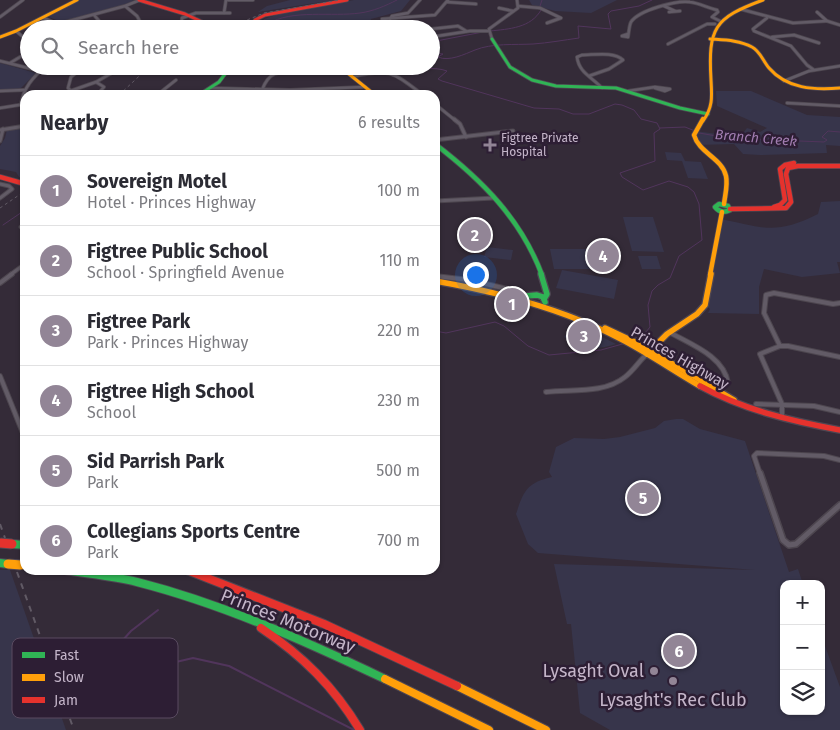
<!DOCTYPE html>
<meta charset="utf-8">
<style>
body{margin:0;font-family:"Fira Sans",sans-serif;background:#f2f2f3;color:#2b2b33}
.controls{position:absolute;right:15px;bottom:15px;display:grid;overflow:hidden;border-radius:10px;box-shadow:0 1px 4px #0004}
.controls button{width:45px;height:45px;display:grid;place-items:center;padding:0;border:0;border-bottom:1px solid #e1e1e2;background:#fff;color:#2b2b33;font:25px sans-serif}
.you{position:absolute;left:475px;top:274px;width:18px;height:18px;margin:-12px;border:4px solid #fff;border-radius:50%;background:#1a73e8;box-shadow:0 0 0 8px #1a73e833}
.badge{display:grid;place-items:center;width:32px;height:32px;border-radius:50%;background:#928596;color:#fff;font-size:16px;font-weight:700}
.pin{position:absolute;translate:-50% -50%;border:2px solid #fff;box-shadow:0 1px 5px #0006}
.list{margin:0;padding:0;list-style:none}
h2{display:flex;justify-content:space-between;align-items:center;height:65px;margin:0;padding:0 20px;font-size:21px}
h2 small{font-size:16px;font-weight:400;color:#7c7c81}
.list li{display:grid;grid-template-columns:32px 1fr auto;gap:15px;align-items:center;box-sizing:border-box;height:70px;padding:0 20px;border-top:1px solid #e1e1e2}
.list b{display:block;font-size:19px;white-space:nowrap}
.list p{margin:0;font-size:16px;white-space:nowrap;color:#7c7c81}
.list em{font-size:16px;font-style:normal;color:#7c7c81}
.icon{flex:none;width:28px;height:28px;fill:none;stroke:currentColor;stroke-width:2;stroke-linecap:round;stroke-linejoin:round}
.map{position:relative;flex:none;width:840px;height:730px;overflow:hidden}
.search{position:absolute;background:#fff;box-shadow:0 1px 4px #0004;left:20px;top:20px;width:420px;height:55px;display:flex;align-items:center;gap:12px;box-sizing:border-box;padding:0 18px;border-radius:28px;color:#7c7c81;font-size:19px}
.panel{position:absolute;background:#fff;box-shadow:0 1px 4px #0004;left:20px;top:90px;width:420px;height:485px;border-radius:15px}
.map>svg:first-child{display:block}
.green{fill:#37354b}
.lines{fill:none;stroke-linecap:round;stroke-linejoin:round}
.stream-far1{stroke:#51355c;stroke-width:1}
.stream{stroke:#51355c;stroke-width:2}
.street-far3-casing{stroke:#4d464f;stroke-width:4}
.street-far2-casing{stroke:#4d464f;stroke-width:5}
.street-far1-casing{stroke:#4d464f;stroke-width:6}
.street-casing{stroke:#4d464f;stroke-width:8}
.fast-far3-casing{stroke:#4e4652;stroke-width:4.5}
.fast-far2-casing{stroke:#4e4652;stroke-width:6}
.fast-far1-casing{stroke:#4e4652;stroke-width:8}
.fast-casing{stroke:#4e4652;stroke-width:10}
.slow-far3-casing{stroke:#4e4652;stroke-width:4.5}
.slow-far2-casing{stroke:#4e4652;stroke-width:6}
.slow-far1-casing{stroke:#4e4652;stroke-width:8}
.slow-casing{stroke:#4e4652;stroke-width:10}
.jam-far3-casing{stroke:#4e4652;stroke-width:4.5}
.jam-far2-casing{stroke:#4e4652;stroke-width:6}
.jam-far1-casing{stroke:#4e4652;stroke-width:8}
.jam-casing{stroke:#4e4652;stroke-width:10}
.street-far3{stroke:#625b66;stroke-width:2.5}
.street-far2{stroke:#625b66;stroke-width:3}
.street-far1{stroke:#625b66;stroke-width:4}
.street{stroke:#625b66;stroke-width:5}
.fast-far3{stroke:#30b455;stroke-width:3}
.fast-far2{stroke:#30b455;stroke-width:4.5}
.fast-far1{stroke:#30b455;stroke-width:5.5}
.fast{stroke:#30b455;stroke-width:8}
.slow-far3{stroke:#ff9f0a;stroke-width:3}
.slow-far2{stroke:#ff9f0a;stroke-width:4.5}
.slow-far1{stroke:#ff9f0a;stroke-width:5.5}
.slow{stroke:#ff9f0a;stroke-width:8}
.jam-far3{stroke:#e5322d;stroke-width:3}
.jam-far2{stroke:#e5322d;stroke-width:4.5}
.jam-far1{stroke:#e5322d;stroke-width:5.5}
.jam{stroke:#e5322d;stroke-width:8}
.rail-far1{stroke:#615a65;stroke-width:1;stroke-dasharray:3 3;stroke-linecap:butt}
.rail{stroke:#615a65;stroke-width:2;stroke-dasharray:6 6;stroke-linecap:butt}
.slow-bridge-casing{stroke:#514854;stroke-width:11;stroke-linecap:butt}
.jam-bridge-casing{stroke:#514854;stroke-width:11;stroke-linecap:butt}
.slow-bridge{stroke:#ff9f0a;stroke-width:9}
.jam-bridge{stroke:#e5322d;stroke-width:9}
.poi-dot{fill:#928596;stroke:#2d1e34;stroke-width:2}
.labels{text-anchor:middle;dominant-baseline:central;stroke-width:5;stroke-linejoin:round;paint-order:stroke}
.far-poi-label{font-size:12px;fill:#c4b5c9;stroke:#2d1e34;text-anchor:start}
.far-water-label{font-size:14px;font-style:italic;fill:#a17db0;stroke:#2d1e34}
.street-label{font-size:15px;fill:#c4b5c9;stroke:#2d1e34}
.near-street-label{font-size:18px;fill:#c4b5c9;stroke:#2d1e34}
.near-poi-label{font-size:18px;fill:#c4b5c9;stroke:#2d1e34;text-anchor:end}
.key{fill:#2d1e34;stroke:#5a4b61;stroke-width:1}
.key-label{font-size:14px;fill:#c4b5c9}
</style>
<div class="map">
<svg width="840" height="730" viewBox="0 0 840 730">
<rect width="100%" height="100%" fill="#342b38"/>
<g class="green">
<polygon points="79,0 132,0 135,1 128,5 61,22 49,17"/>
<polygon points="290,0 334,0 258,12 267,6"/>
<polygon points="354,0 410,0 401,11 371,19 370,29 259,29 264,19 282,13"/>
<polygon points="529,0 617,0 591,13 555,11 532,5"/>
<polygon points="0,63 36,73 20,89 0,90"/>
<polygon points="716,91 751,91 807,115 840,117 840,146 826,145 827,153 760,155 743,154 734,144 697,145 695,131 740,137 747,128 760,132 767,128 717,106"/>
<polygon points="25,127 25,179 19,177 16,172 0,169 0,146 5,138 7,130"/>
<polygon points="665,152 681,153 685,161 701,162 708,179 688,178 682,161 667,160"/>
<path d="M840 201V262H837L840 273 802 277 764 269 759 287V314L708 313 710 309 705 305 721 219C764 228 776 235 818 214L821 202Z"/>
<polygon points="623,217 653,217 664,252 632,251"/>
<polygon points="487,247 513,250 511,260 484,257"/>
<polygon points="550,249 608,249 614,269 554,269"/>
<polygon points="638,256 657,256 661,269 642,269"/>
<polygon points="562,270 618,280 614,299 556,288"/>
<path d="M576 324 616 344C594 351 584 349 564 337Z"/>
<path d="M676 419H683L700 429 745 441 789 572 798 569 803 584H784V711H821V635L840 687V730H610L580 713 571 624H567L554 564 755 570 538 553 528 544 516 514C524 490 527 483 552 477L549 472 556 447 574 438 604 439 620 437 655 428 664 421Z"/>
<polygon points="0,570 10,570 66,730 0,730"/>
</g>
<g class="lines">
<g class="stream-far1">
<polyline points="540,6 542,0"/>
<path d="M283 29 268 24C291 9 333 17 360 13 374 11 385 6 397 0"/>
<polyline points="304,29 348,25 354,29"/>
<path d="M490 31C509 29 531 28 541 10"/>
<polyline points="431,42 483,32"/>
<polyline points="431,44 432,53"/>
<path d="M431 53 443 54 438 57C449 62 465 54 475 50 492 43 515 45 533 44 548 43 564 40 579 38L578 26 611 29 608 14 611 11 639 6 652 0"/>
<path d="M407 66C420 71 434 66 447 71L438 79 442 81 534 108 559 109 573 114H589L615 104 622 105 634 110 641 119 657 123 660 129 654 133 655 161 620 173 622 177 643 190 669 181 688 187 694 192 699 204 702 240 679 256 670 278 658 285 652 291 648 305 650 327 646 332 634 339"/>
<polyline points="660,128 685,127 695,131"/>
<polyline points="699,133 728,138 824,142 827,140 822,137 828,131 840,132"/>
<polyline points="3,225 25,210"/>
<polyline points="435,331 446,333 495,322 504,326 528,346 549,355 601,350 626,343"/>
</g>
<g class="stream">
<polyline points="95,681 193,658 229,666 354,730"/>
<polyline points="18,717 43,708 95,681 114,650 131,631 158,610"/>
</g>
<defs>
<g id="street-far3">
<polyline points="226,0 253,0"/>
<polyline points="447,2 476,4"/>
<polyline points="125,6 137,16 144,29"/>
<polyline points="518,6 540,8 561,18 547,23"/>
<polyline points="664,6 675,11"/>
<polyline points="499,8 513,11"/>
<polyline points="740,9 793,23 827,21 817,12"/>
<polyline points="669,12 680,11"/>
<polyline points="224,13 226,0"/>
<polyline points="94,15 106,29"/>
<polyline points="0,17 23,0"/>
<polyline points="44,18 58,24 62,29"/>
<polyline points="767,18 753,29 754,31 791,46 807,65 814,70"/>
<polyline points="382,19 435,15 448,0"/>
<polyline points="390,19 392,16 408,13 420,0"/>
<polyline points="827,21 840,25"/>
<polyline points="58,24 125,6 140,0"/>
<polyline points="181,29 182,18 196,13 230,13"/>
<polyline points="431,29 458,26 466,31"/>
<polyline points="16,31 29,42"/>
<path d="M628 34 622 36 628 37C629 32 629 26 631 22 639 10 677 0 690 2 699 3 708 8 717 10L718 12 712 17 720 21"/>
<polyline points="431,37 470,31 489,31"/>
<polyline points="772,37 794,35 819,43"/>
<polyline points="492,39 489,29 518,8 517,0"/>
<polyline points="668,44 707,24 715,24"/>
<polyline points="0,61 40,71"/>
<polyline points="10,63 25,54 29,48"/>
<path d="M589 76 609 69 623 60C614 51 594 55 582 55L577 57C579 73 592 77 602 88"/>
<path d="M352 77C390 68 393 72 423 95"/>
<polyline points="784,81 809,71 840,66"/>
<polyline points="96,82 104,87 97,95"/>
<polyline points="211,88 290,90 365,87"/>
<path d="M262 90C270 69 280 72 300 73"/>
<polyline points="0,91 24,90"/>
<polyline points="71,91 68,88 71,77 85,66"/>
<polyline points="628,91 655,87 670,89 665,91 655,88"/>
<polyline points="59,95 96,82 124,66"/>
<polyline points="157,95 176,80"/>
<polyline points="787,103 840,106"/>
<polyline points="435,104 456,121"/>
<path d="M21 105C23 88 33 77 46 66"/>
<polyline points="0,108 25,104"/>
</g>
<g id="street-far2">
<polyline points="454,119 460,124 466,137"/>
<polyline points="0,130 25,126"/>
<polyline points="435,140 513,131"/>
<polyline points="0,141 3,129"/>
<polyline points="0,184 9,186 12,189 0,198"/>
<polyline points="435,201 494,198"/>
<polyline points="21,227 25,224"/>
<polyline points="10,275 25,264"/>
</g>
<g id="street-far1">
<polyline points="435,276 469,280 516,291"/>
<polyline points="0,283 12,274"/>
<path d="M669 332C690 344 724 356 728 383"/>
<polyline points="780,346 764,313 766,295 774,293 833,304 840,303"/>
<polyline points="0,376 25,438"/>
<path d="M546 392C572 389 604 394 625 377 634 370 639 361 647 354"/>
<polyline points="756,404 814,406 840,412"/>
<polyline points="782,416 782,404 760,354 780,346 788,346 840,357"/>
<polyline points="760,474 754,456 757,453 824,456 840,460"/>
</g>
<polyline id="street" points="760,473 783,540 789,545 796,544 840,505"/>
<g id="fast-far3">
<polyline points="492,39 510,67 532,80 556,86 616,88 680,108 708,114"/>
<polyline points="199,95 219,82 231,66"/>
</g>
<g id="fast-far2">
<path d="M435 144C482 180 521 219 542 275"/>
<path d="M719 204 728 206 730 210C724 213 719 212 715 207Z"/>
</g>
<g id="fast-far1">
<polyline points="541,274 547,294 544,299"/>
<polyline points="514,297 537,295 543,297 545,302"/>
</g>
<g id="fast">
<polyline points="12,544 25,545"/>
<polyline points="0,563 8,564"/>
<path d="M65 570C89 574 113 576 137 582 223 604 305 641 385 679"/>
</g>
<g id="slow-far3">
<polyline points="0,37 16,31 77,0"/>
<path d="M710 39C724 40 739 40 752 47 760 51 763 61 769 68 787 89 814 90 840 88"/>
<polyline points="339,66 375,95"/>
<path d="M703 121C713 107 712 97 711 80 708 28 714 18 763 0"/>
</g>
<g id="slow-far2">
<path d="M703 119 694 135C699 153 722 158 726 176 728 185 725 195 724 204"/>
<polyline points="710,275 722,212"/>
</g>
<g id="slow-far1">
<path d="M435 281C499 292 563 309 621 339 648 353 674 371 700 386"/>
<polyline points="605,328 639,344 734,400"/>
<polyline points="647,354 667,334 697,314 705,305 711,274"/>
</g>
<g id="slow">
<polyline points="385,679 489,730"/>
<polyline points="457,686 546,730"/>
</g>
<g id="jam-far3">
<polyline points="139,0 185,14 211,26 224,29"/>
<polyline points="250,29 255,20 265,15 347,0"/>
</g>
<g id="jam-far2">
<polyline points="0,177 25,184"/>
<polyline points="774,207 780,205 785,200 780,169 785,165 794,163"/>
<polyline points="730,209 786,208 791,202 786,174 788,168 798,166 840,166"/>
</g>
<path id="jam-far1" d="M700 386C744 410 791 421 840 430"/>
<g id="jam">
<polyline points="187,570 324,624 457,686"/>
<path d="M261 628C303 656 334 687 360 730"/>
</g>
</defs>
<use href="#street-far3" class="street-far3-casing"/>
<use href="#street-far2" class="street-far2-casing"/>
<use href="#street-far1" class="street-far1-casing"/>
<use href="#street" class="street-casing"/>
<use href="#fast-far3" class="fast-far3-casing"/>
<use href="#fast-far2" class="fast-far2-casing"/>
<use href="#fast-far1" class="fast-far1-casing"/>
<use href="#fast" class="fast-casing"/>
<use href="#slow-far3" class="slow-far3-casing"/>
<use href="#slow-far2" class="slow-far2-casing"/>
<use href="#slow-far1" class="slow-far1-casing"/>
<use href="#slow" class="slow-casing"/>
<use href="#jam-far3" class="jam-far3-casing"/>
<use href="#jam-far2" class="jam-far2-casing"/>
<use href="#jam-far1" class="jam-far1-casing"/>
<use href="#jam" class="jam-casing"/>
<use href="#street-far3" class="street-far3"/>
<use href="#street-far2" class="street-far2"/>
<use href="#street-far1" class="street-far1"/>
<use href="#street" class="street"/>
<use href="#fast-far3" class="fast-far3"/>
<use href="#fast-far2" class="fast-far2"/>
<use href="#fast-far1" class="fast-far1"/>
<use href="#fast" class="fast"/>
<use href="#slow-far3" class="slow-far3"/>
<use href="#slow-far2" class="slow-far2"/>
<use href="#slow-far1" class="slow-far1"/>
<use href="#slow" class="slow"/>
<use href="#jam-far3" class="jam-far3"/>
<use href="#jam-far2" class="jam-far2"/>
<use href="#jam-far1" class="jam-far1"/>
<use href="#jam" class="jam"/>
<g class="rail-far1">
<polyline points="225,29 264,13 340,0"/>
<polyline points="119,95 150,66"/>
<polyline points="0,208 25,191"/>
</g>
<g class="rail">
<polyline points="0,524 5,538"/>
<polyline points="17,572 74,730"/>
</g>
<defs>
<polyline id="slow-bridge" points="8,564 21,565"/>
<polyline id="jam-bridge" points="0,543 12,544"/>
</defs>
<use href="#slow-bridge" class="slow-bridge-casing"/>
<use href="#jam-bridge" class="jam-bridge-casing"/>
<use href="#slow-bridge" class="slow-bridge"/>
<use href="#jam-bridge" class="jam-bridge"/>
</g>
<g class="poi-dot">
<path d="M487.5 137.5h5v5h5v5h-5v5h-5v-5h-5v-5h5z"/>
<circle cx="654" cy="671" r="5"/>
<circle cx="673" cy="681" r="5"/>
</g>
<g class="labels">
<g class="far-poi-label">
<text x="501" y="138">Figtree Private<tspan x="501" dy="14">Hospital</tspan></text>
</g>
<g class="far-water-label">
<text transform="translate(756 138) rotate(5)">Branch Creek</text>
</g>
<g class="street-label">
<text transform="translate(680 358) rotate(30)">Princes Highway</text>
</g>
<g class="near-street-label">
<text transform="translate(288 621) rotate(22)">Princes Motorway</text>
</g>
<g class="near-poi-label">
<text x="644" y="671">Lysaght Oval</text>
<text x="673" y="700" text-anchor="middle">Lysaght's Rec Club</text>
</g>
</g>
<rect x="12" y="638" width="166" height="80" rx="8" class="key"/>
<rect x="22" y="652" width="23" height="6" fill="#30b455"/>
<rect x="22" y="674" width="23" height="7" fill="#ff9f0a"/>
<rect x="22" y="697" width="23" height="6" fill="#e5322d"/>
<g class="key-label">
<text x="54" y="660">Fast</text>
<text x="54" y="682">Slow</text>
<text x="54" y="705">Jam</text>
</g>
</svg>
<div class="controls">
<button>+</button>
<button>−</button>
<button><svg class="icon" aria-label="layers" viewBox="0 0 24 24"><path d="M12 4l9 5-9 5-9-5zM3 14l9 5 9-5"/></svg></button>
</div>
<div class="you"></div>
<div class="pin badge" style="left:512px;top:304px">1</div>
<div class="pin badge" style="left:475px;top:235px">2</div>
<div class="pin badge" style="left:584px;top:336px">3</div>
<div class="pin badge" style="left:603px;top:256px">4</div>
<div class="pin badge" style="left:643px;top:498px">5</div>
<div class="pin badge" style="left:679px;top:651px">6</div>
<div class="search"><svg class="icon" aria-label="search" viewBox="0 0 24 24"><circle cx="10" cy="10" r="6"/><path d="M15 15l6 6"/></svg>Search here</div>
<section class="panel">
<h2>Nearby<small>6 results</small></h2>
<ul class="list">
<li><span class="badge">1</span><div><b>Sovereign Motel</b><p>Hotel · Princes Highway</p></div><em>100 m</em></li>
<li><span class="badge">2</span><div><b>Figtree Public School</b><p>School · Springfield Avenue</p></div><em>110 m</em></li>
<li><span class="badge">3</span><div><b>Figtree Park</b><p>Park · Princes Highway</p></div><em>220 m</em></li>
<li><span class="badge">4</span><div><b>Figtree High School</b><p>School</p></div><em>230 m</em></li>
<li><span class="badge">5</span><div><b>Sid Parrish Park</b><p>Park</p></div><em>500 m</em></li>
<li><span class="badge">6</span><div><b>Collegians Sports Centre</b><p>Park</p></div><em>700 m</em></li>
</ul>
</section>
</div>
